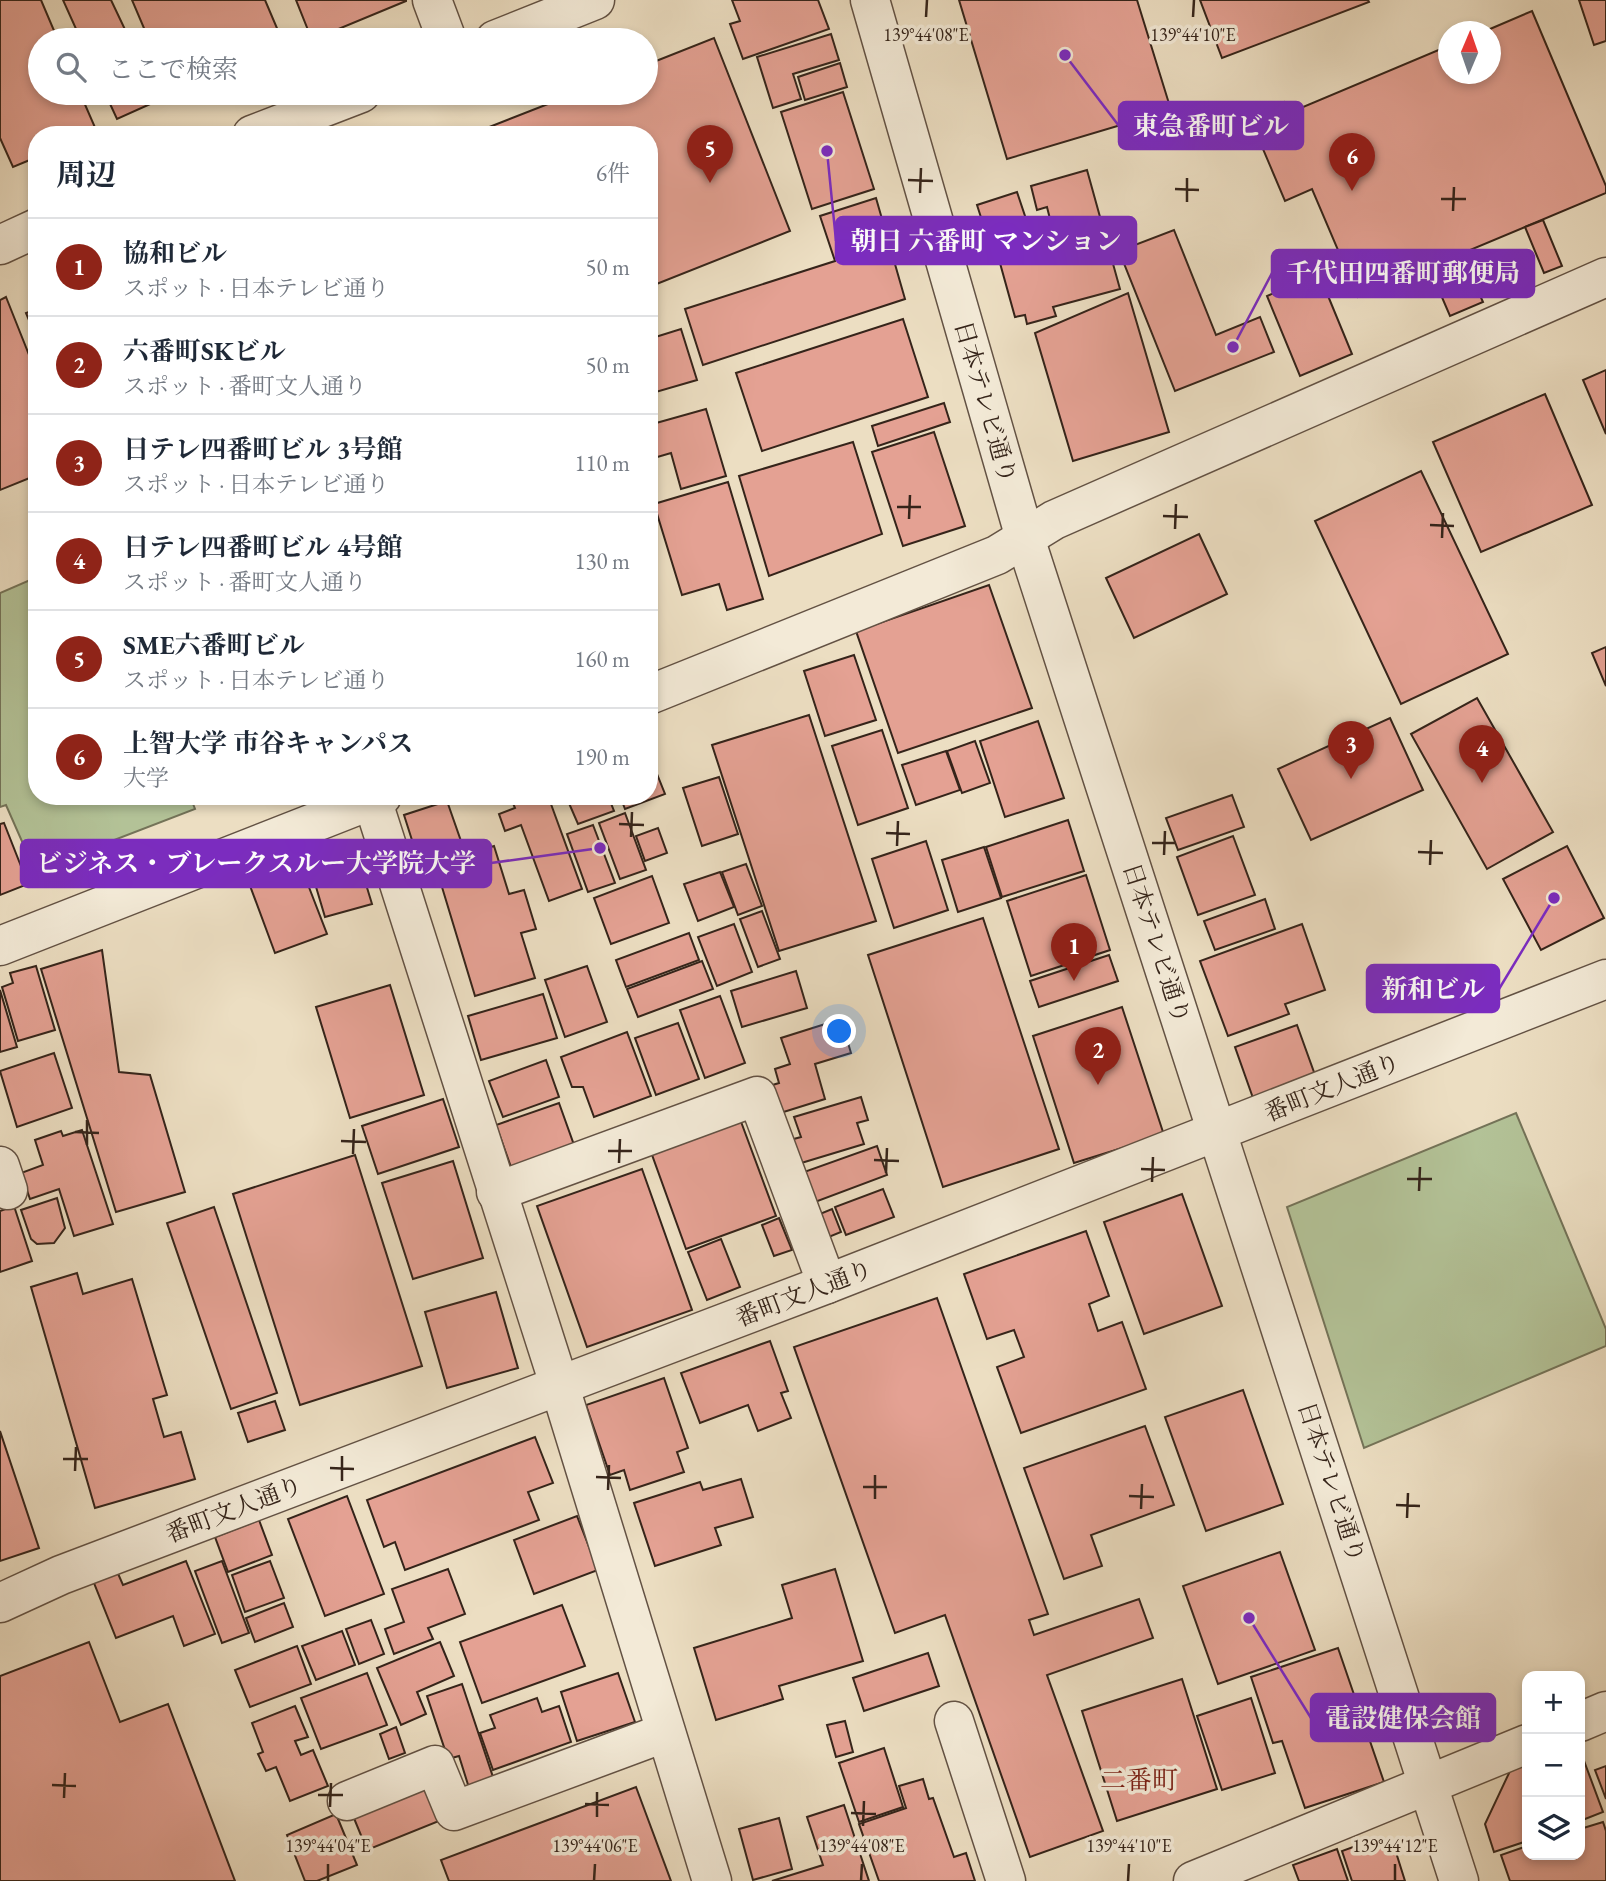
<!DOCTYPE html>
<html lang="ja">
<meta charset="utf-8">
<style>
body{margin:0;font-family:"EB Garamond","Noto Serif JP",serif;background:#f2f2f3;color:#1f2937}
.controls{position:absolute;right:21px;bottom:21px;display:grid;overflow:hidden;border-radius:14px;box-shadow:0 4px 10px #0003}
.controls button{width:63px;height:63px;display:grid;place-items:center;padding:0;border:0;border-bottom:2px solid #e0e1e3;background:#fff;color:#1f2937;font:35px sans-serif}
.compass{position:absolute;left:1438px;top:21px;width:63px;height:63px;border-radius:50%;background:#fff;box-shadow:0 4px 10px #0003;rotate:2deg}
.you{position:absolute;left:840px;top:1032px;width:24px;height:24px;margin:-18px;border:5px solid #fff;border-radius:50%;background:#1a73e8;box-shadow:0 0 0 10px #1a73e833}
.badge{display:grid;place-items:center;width:46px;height:46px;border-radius:50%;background:#8f2418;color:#fff;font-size:23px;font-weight:700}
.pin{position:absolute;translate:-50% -58px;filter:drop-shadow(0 2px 4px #0008)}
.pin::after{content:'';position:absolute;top:37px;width:24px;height:21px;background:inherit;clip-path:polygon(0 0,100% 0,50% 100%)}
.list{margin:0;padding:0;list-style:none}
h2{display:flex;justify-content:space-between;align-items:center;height:91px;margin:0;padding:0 28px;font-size:30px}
h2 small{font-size:23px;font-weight:400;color:#747a83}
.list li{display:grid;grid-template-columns:46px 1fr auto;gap:21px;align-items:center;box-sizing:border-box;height:98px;padding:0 28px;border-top:2px solid #e0e1e3}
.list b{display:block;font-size:26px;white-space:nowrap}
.list p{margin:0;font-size:23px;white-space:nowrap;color:#747a83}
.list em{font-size:23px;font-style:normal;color:#747a83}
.icon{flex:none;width:38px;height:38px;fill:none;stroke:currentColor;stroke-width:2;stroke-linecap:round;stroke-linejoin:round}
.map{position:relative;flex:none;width:1606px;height:1881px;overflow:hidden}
.search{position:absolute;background:#fff;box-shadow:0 4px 10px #0003;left:28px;top:28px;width:630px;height:77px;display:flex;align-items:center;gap:18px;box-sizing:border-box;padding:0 24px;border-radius:38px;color:#747a83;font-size:26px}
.panel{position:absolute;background:#fff;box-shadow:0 4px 10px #0003;left:28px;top:126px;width:630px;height:679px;border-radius:28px}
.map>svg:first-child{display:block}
.green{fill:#b3c297;stroke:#747358;stroke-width:2}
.building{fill:#e4a193;stroke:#35241a;stroke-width:2}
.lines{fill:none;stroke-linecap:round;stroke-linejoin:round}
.minor-casing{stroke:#635244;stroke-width:41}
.minor{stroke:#f3ead7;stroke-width:38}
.ticks{fill:none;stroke:#35241a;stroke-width:2.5}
.labels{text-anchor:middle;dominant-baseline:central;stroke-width:7;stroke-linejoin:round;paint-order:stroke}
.street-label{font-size:24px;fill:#35241a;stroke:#f3ead7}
.neighbourhood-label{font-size:26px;fill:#7a1f14;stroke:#f3ead7}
.ticks-label{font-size:18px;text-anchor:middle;fill:#35241a;stroke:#f3ead7;stroke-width:7;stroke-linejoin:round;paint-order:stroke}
.leader{fill:none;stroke:#7b2cbf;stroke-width:2.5}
.callout-dot{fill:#7b2cbf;stroke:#f3ead7;stroke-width:2.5}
.callout{fill:#7b2cbf;stroke:#7b2cbf;stroke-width:2.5}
.callout-label{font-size:26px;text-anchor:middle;font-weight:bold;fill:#fff}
</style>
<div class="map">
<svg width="1606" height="1881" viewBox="0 0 1606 1881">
<rect width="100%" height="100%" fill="#ecdec2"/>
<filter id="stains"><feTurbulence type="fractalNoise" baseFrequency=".00286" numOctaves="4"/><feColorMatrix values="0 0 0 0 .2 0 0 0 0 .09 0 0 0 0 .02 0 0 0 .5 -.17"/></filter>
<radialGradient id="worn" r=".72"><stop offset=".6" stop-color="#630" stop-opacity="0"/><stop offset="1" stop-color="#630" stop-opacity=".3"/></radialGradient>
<g class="green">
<polygon points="37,577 37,796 190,796 195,809 44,867 24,846 6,805 0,807 0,593"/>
<polygon points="1516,1113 1606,1329 1606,1346 1364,1448 1287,1207"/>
</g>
<g class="building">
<polygon points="0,0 41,0 58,40 40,40 40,93 80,93 97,132 37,135 37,157 13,167 0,138"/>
<polygon points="63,0 111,0 130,40 81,40"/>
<polygon points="132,0 265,0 282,40 149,40"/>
<polygon points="296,0 406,0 406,1 312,40"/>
<polygon points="732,0 818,0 829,29 743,59 730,24 740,21"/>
<polygon points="959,0 1137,0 1171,110 1007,159"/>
<polygon points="1200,0 1368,0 1369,2 1222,58"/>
<polygon points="1579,0 1606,0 1606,41 1594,45"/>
<polygon points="1532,11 1606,186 1606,193 1358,297 1312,189 1285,201 1249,116 1284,102 1289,113 1448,46 1448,74 1490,74 1490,32 1483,32"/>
<polygon points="831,34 839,60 793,74 801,99 773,108 757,57"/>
<polygon points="714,38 790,231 649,287 649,135 469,135 576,93 646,93 646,65"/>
<polygon points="840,63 847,87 805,100 798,77"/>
<polygon points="843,92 874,189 812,209 781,112"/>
<polygon points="105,93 153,93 157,101 117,119"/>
<polygon points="1087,170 1120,289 1053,307 1056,316 1027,324 1025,315 1015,317 993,238 1051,223 1047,207 1037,210 1031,186"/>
<polygon points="1017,192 1027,222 987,236 977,205"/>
<polygon points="876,198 905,299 703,365 685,309 835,261 820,216"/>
<polygon points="1543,220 1562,266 1544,273 1525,227"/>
<polygon points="1174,230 1216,335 1260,317 1274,352 1175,391 1119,251"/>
<polygon points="1319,274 1352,354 1300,376 1267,296"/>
<polygon points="1474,282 1483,302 1450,316 1441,295"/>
<polygon points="1128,293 1169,432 1073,461 1035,333"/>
<polygon points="6,297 37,375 37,475 0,490 0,300"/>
<polygon points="37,309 37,339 26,313"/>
<polygon points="903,319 928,397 762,451 736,373"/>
<polygon points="681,329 697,380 649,394 649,339"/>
<polygon points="1606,370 1606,434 1583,380"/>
<polygon points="1545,394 1592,505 1481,552 1433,442"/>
<polygon points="944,403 950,422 878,446 872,426"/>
<polygon points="706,409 726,476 681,489 671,453 654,458 649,425"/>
<polygon points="934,432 965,526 903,546 872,452"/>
<polygon points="853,442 882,534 769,576 739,476"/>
<polygon points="1421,471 1508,654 1401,704 1315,521"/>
<polygon points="728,482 763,599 727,610 719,584 682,595 654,504"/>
<polygon points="1199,534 1227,594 1134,638 1106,578"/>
<polygon points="989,585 1032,708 898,753 856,631"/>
<polygon points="1606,647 1606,686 1592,653"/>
<polygon points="854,655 876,720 825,736 804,671"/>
<polygon points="1477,698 1553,832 1487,869 1411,734"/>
<polygon points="809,715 876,921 779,951 712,745"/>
<polygon points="1390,718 1423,790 1311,840 1278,769"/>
<polygon points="1038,721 1064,798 1005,817 980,741"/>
<polygon points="882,730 908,808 858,825 832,746"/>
<polygon points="975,741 990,783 962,793 947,751"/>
<polygon points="946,751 960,790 916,805 902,765"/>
<polygon points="655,769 665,794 625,809 620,796 649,796 649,771"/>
<polygon points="719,777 738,834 702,846 683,788"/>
<polygon points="1232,795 1244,827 1178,850 1166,818"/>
<polygon points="510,796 548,796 582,889 549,901 521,825 505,831 499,814 515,808"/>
<polygon points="580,796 608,796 614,811 578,824 568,801"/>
<polygon points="447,801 462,844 418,859 404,815"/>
<polygon points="625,813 646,870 620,879 599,823"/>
<polygon points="1068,820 1084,871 1002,897 986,847"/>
<polygon points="4,823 28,884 0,895 0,824"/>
<polygon points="593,825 615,883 588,892 567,834"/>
<polygon points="658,828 667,853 645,861 636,836"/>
<polygon points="1233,836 1255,895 1198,915 1177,857"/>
<polygon points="926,841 948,910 894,928 872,859"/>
<polygon points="354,845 372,904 325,917 308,860"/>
<polygon points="494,846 509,894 524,890 536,929 521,933 535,978 475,996 435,864"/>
<polygon points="1567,846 1604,918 1541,950 1503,879"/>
<polygon points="984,847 1001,898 958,912 942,860"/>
<polygon points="300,864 327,934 275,953 249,883"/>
<polygon points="746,864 762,906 738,915 722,872"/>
<polygon points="720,872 734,907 698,921 684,884"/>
<polygon points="1086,875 1110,950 1031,976 1007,901"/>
<polygon points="652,876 669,923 611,944 594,898"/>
<polygon points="1265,899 1275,929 1215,950 1204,921"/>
<polygon points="762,911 780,959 758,967 740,919"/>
<polygon points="983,918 1059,1149 943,1187 868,955"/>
<polygon points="734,924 752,972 717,986 698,937"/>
<polygon points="1302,924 1325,990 1285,1004 1289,1014 1228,1036 1200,961"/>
<polygon points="689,933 699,960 626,987 616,960"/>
<polygon points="102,950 119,1072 150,1075 185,1192 116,1212 41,969"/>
<polygon points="1109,955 1118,981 1039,1007 1030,981"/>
<polygon points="702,961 713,989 638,1017 627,989"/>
<polygon points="36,966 55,1030 18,1041 2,987 13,983 10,973"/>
<polygon points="587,966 607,1022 565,1037 545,980"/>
<polygon points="796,971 807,1008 742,1027 731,991"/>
<polygon points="390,985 424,1095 350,1118 316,1007"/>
<polygon points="0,990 17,1047 0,1052"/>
<polygon points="543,994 557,1038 481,1060 468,1016"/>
<polygon points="720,996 745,1063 705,1078 680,1010"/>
<polygon points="1122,1007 1164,1135 1074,1163 1033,1036"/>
<polygon points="841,1019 851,1053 815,1064 825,1099 774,1115 766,1087 779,1083 775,1069 790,1064 781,1038"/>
<polygon points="678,1023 699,1079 656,1095 635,1038"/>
<polygon points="1297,1025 1315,1075 1253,1098 1235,1047"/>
<polygon points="627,1032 651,1096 594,1117 583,1087 572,1087 561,1057"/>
<polygon points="54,1053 72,1108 17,1127 0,1071"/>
<polygon points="546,1060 559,1097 503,1117 489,1081"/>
<polygon points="861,1097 868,1120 857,1123 864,1144 798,1164 790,1140 801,1137 794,1117"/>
<polygon points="443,1099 459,1147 378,1174 362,1126"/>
<polygon points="559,1103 574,1145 511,1167 496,1125"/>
<polygon points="740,1119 776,1216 686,1249 651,1152"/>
<polygon points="82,1130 113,1224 74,1236 59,1189 30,1199 21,1173 43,1165 35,1140 61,1131 63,1136"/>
<polygon points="877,1146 887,1175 815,1202 804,1172"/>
<polygon points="355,1155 422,1366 300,1405 233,1194"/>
<polygon points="453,1161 483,1258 413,1279 382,1183"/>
<polygon points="642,1169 692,1310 587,1347 537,1206"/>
<polygon points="883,1189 894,1217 846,1235 835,1207"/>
<polygon points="1182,1194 1222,1306 1144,1334 1104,1222"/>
<polygon points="57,1198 65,1228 54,1243 37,1244 31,1239 21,1210"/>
<polygon points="14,1206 32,1261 0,1272 0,1211"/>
<polygon points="214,1207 277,1393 231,1409 167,1223"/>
<polygon points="832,1209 841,1232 819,1241 810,1218"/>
<polygon points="779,1218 792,1250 774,1256 762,1225"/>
<polygon points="1086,1231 1109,1296 1089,1304 1098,1331 1122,1322 1146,1389 1021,1433 997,1367 1024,1357 1014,1330 987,1339 964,1274"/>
<polygon points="721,1239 740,1287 707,1300 688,1252"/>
<polygon points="77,1273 83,1294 132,1279 167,1395 153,1399 164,1437 181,1432 195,1479 95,1508 31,1287"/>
<polygon points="496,1292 518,1368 447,1388 425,1312"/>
<polygon points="937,1298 1048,1614 1029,1620 1034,1635 1139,1599 1153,1638 1047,1675 1103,1831 1030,1857 945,1615 895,1633 794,1347"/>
<polygon points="770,1341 788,1391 781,1393 791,1418 758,1431 748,1405 700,1423 681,1373"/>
<polygon points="664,1378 688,1448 677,1452 684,1472 630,1490 624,1470 610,1475 586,1405"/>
<polygon points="1243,1390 1283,1504 1206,1531 1165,1417"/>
<polygon points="275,1401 285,1430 248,1442 238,1413"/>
<polygon points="1145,1426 1174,1505 1091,1535 1102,1566 1064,1579 1024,1468"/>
<polygon points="0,1431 39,1548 0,1561"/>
<polygon points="535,1437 553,1483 528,1492 539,1520 405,1570 395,1542 384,1547 367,1500"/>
<polygon points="741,1479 753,1517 715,1528 721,1545 655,1566 634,1503 700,1482 703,1490"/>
<polygon points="347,1496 384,1594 325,1616 288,1519"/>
<polygon points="577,1516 598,1570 534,1594 514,1540"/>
<polygon points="259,1520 272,1555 228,1572 215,1537"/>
<polygon points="1280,1552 1315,1650 1218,1684 1183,1586"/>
<polygon points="186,1561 215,1634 184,1646 173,1616 116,1638 92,1578 116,1569 123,1585"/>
<polygon points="222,1561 249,1633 222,1643 195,1571"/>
<polygon points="270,1561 284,1598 245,1612 232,1575"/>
<polygon points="448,1569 465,1614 428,1628 433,1639 394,1654 385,1629 404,1622 392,1589"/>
<polygon points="835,1569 863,1661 779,1686 783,1699 716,1720 694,1648 792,1618 782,1585"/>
<polygon points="284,1603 293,1627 255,1642 246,1618"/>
<polygon points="562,1605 585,1666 482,1703 460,1642"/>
<polygon points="371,1620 384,1654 359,1664 346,1629"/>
<polygon points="342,1631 355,1665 316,1680 302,1646"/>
<polygon points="89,1642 120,1722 168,1704 235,1881 0,1881 0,1676"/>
<polygon points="440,1642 454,1676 417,1692 426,1714 401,1725 377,1668"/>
<polygon points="297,1646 311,1684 250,1707 235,1670"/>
<polygon points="1338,1648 1384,1782 1305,1808 1282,1741 1273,1743 1251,1677"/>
<polygon points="928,1653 939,1686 864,1711 853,1678"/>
<polygon points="367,1673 387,1725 321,1749 301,1698"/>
<polygon points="618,1673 635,1722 577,1741 561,1692"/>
<polygon points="1182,1679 1217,1789 1117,1821 1082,1711"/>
<polygon points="462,1684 495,1783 470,1791 459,1756 448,1759 427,1696"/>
<polygon points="537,1698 542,1712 559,1706 571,1742 493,1770 480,1733 495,1728 490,1715"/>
<polygon points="1251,1698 1275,1773 1222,1790 1197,1716"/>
<polygon points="295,1706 308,1737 295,1741 301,1755 313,1750 328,1786 290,1801 276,1767 266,1771 258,1754 263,1752 252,1723"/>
<polygon points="845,1721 853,1752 836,1757 827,1725"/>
<polygon points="396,1727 405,1753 389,1759 380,1734"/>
<polygon points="884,1748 903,1807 859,1822 839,1763"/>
<polygon points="1580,1750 1603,1812 1580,1821"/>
<polygon points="1524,1765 1527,1776 1527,1841 1494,1852 1485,1824 1510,1771"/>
<polygon points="1606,1766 1606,1799 1595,1770"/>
<polygon points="923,1779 929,1799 933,1798 954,1857 966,1853 975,1881 879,1881 859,1824 906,1808 899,1786"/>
<polygon points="424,1781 439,1821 367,1850 351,1811"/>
<polygon points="636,1787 671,1881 449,1881 441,1860"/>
<polygon points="844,1805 869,1881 772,1881 823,1865 807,1817"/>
<polygon points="336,1814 357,1865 317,1881 305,1881 287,1835"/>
<polygon points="779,1818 792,1869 753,1880 739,1829"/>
<polygon points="1603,1822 1606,1831 1606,1881 1510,1881 1501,1855 1527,1846 1527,1855 1580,1855 1580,1829"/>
<polygon points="1372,1840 1394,1846 1405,1881 1352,1881 1342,1851"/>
<polygon points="1337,1849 1348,1881 1299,1881 1293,1865"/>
</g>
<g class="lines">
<defs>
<g id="minor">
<polyline points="432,0 447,40"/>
<polyline points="870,0 1025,538 1459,1881"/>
<polyline points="495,40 595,0"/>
<polyline points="252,135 361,93"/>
<polyline points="0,245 37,228"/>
<polyline points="649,695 997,555 1054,520 1606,277"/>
<polyline points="371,796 559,1384 712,1881"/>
<polyline points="0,946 382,796"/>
<polyline points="0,1166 8,1190"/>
<polyline points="496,1192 757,1096 827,1284"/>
<polyline points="0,1603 61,1575 827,1284 1606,979"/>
<polyline points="954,1721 1006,1881"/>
<polyline points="1580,1722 1606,1711"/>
<polyline points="347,1801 435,1765 454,1811 664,1733"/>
<polyline points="1193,1881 1527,1744"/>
</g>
</defs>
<use href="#minor" class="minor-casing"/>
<use href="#minor" class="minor"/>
</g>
<path class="ticks" d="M926 17 927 0M1193 17 1194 0M908 180 933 181M1175 189 1199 190M920 193 921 168M1441 199H1466M1187 202V178M1453 211 1454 187M897 507H921M1163 516 1188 517M909 519 910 495M1430 525 1454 526M1175 529 1176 504M1442 538 1443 513M619 824 644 825M886 833 910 834M631 837 632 812M1152 843H1176M897 846 898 821M1418 852 1443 853M1164 855 1165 831M1430 865 1431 840M75 1132 99 1133M341 1141 366 1142M87 1145V1120M608 1151H632M353 1154 354 1129M874 1160 899 1161M619 1163 620 1139M1141 1169 1165 1170M886 1173 887 1148M1407 1179H1432M1152 1182 1153 1157M1419 1191 1420 1167M63 1459H88M330 1468 354 1469M75 1471 76 1447M596 1477 621 1478M342 1481V1456M863 1487H887M608 1490 609 1465M1129 1496 1154 1497M875 1499V1475M1396 1505 1420 1506M1141 1509 1142 1484M1407 1518 1408 1493M52 1785 76 1786M318 1795H343M64 1798 65 1773M585 1804 609 1805M330 1807 331 1783M851 1813 876 1814M597 1817V1792M863 1826 864 1801M328 1881V1864M594 1881 595 1864M861 1881 862 1864M1128 1881 1129 1864M1395 1881V1864"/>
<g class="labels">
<g class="street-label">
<text transform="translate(986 402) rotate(74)">日本テレビ通り</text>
<text transform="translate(1157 943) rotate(72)">日本テレビ通り</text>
<text transform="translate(1332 1087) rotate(-22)">番町文人通り</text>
<text transform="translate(804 1293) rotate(-21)">番町文人通り</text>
<text transform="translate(1332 1482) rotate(72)">日本テレビ通り</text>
<text transform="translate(234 1509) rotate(-21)">番町文人通り</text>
</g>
<g class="neighbourhood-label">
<text x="1139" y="1780">二番町</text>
</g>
</g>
<g class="ticks-label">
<text x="926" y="41">139°44'08"E</text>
<text x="1193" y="41">139°44'10"E</text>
<text x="328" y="1852">139°44'04"E</text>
<text x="595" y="1852">139°44'06"E</text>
<text x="862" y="1852">139°44'08"E</text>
<text x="1129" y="1852">139°44'10"E</text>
<text x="1395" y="1852">139°44'12"E</text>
</g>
<path class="leader" d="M1065 55L1119 126M827 151L836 241M1233 347L1272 273M600 848L491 863M1554 898L1499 989M1249 1618L1311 1718"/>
<g class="callout-dot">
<circle cx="1065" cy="55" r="7"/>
<circle cx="827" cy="151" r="7"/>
<circle cx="1233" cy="347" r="7"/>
<circle cx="600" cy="848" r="7"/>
<circle cx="1554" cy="898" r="7"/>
<circle cx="1249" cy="1618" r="7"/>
</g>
<g class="callout">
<rect x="1119" y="102" width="184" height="47" rx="7"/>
<rect x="836" y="217" width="300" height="47" rx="7"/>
<rect x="1272" y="250" width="262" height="47" rx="7"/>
<rect x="21" y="840" width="470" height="47" rx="7"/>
<rect x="1367" y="965" width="132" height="47" rx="7"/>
<rect x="1311" y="1694" width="184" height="47" rx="7"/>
</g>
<g class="callout-label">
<text x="1211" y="135">東急番町ビル</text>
<text x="986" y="250">朝日 六番町 マンション</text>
<text x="1403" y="282">千代田四番町郵便局</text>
<text x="256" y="872">ビジネス・ブレークスルー大学院大学</text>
<text x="1433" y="998">新和ビル</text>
<text x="1403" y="1727">電設健保会館</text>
</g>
<rect width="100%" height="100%" filter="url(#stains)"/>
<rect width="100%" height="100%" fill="url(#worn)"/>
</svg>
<div class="controls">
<button>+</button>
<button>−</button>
<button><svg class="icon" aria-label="layers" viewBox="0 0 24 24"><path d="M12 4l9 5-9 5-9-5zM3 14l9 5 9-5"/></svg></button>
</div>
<svg class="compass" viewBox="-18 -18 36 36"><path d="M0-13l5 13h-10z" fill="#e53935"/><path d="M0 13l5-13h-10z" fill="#747a83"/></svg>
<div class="you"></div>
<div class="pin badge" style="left:1074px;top:981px">1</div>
<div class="pin badge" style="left:1098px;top:1085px">2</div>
<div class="pin badge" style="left:1351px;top:779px">3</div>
<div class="pin badge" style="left:1482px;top:783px">4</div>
<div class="pin badge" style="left:710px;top:183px">5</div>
<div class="pin badge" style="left:1352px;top:191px">6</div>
<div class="search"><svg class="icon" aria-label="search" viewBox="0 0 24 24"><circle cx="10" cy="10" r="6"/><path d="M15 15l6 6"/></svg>ここで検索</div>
<section class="panel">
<h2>周辺<small>6件</small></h2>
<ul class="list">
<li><span class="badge">1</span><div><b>協和ビル</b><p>スポット · 日本テレビ通り</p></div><em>50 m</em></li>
<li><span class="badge">2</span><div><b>六番町SKビル</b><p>スポット · 番町文人通り</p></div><em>50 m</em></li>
<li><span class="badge">3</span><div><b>日テレ四番町ビル 3号館</b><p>スポット · 日本テレビ通り</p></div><em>110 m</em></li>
<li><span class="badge">4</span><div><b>日テレ四番町ビル 4号館</b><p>スポット · 番町文人通り</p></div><em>130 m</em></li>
<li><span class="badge">5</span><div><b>SME六番町ビル</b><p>スポット · 日本テレビ通り</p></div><em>160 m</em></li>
<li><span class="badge">6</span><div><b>上智大学 市谷キャンパス</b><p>大学</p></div><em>190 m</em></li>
</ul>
</section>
</div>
